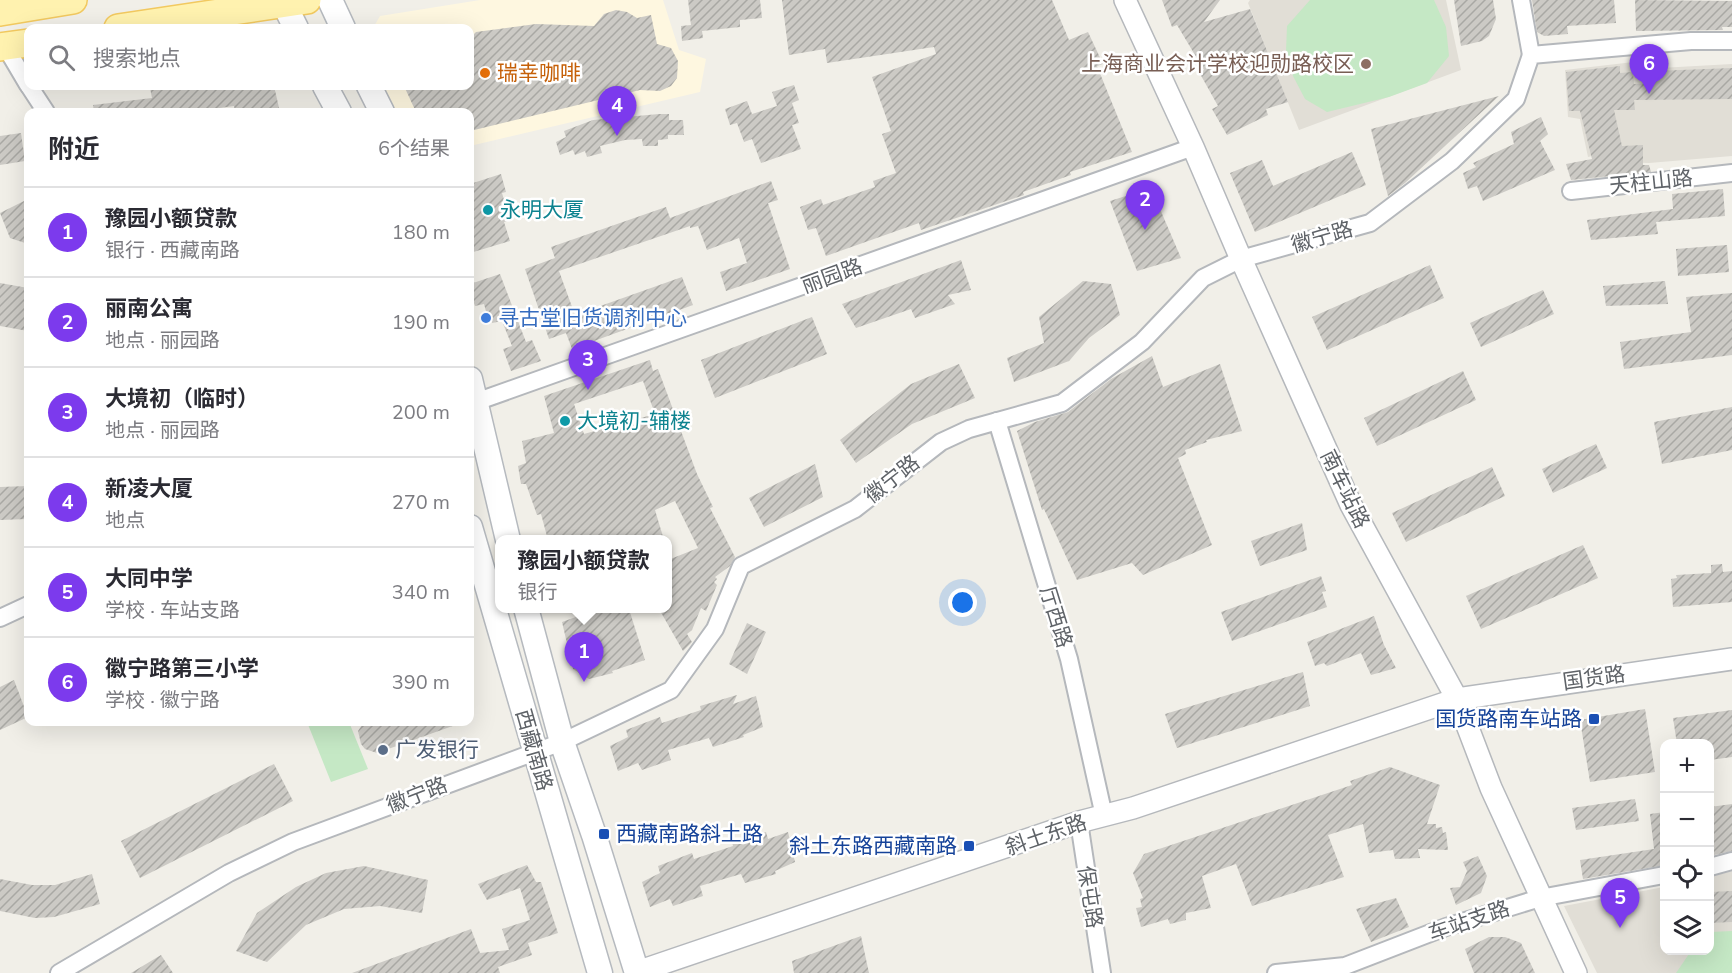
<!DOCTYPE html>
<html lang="zh">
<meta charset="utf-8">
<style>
body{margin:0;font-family:"Nunito Sans","Noto Sans SC",sans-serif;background:#f2f2f3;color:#2b2b33}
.controls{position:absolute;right:18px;bottom:18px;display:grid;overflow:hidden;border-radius:12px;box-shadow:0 6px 24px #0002}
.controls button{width:54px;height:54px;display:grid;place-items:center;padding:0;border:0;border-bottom:2px solid #e1e1e2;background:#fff;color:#2b2b33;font:30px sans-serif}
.you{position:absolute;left:963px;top:603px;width:21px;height:21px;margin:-15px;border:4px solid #fff;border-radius:50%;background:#1a73e8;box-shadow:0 0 0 9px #1a73e833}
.badge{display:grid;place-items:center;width:39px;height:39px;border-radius:50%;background:#7c3aed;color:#fff;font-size:20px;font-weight:700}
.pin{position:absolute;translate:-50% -50px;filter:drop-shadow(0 2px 3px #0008)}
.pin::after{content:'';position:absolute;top:32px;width:21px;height:18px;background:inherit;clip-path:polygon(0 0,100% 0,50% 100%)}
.popup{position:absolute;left:495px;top:535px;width:177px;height:78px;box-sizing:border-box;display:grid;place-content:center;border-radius:12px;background:#fff;filter:drop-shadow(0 2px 4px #0005);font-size:20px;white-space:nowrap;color:#7c7c81}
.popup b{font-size:22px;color:#2b2b33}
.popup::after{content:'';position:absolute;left:50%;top:100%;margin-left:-12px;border:12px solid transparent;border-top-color:#fff}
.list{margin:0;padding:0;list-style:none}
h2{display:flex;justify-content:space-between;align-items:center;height:78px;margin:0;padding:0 24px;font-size:26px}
h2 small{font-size:20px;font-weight:400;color:#7c7c81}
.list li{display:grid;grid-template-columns:39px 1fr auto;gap:18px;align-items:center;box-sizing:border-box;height:90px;padding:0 24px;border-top:2px solid #e1e1e2}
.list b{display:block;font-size:22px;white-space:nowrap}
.list p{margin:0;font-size:20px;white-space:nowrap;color:#7c7c81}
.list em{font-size:20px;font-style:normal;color:#7c7c81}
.icon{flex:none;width:33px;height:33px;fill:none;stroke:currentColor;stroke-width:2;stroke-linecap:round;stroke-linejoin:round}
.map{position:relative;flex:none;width:1732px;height:973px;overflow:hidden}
.search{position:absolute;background:#fff;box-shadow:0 6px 24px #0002;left:24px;top:24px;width:450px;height:66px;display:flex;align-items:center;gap:15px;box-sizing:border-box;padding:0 21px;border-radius:12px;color:#7c7c81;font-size:22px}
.panel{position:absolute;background:#fff;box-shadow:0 6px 24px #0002;left:24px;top:108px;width:450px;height:618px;border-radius:12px}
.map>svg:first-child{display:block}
.commercial{fill:#fef7e0}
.education{fill:#e1ded6}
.green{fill:#c5e8c5}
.building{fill:url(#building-hatch);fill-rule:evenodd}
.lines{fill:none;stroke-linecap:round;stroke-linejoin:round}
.minor-casing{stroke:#b5b8bc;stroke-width:20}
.tertiary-casing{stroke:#b5b8bc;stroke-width:24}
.secondary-casing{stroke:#b6babf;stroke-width:27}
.primary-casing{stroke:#f2c960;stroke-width:30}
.minor{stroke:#fff;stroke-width:16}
.tertiary{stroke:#fff;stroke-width:21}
.secondary{stroke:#fff;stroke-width:24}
.primary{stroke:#fff2af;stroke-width:27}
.education-dot{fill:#8d6e63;stroke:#fff;stroke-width:2}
.food-dot{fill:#e8710a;stroke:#fff;stroke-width:2}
.culture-dot{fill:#0f9aa8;stroke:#fff;stroke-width:2}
.shop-dot{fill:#3f7fe0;stroke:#fff;stroke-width:2}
.transit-dot{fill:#1a4fb4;stroke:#fff;stroke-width:2}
.service-dot{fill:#5c6f8a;stroke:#fff;stroke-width:2}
.labels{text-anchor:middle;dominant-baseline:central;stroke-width:5;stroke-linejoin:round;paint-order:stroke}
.education-label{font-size:21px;fill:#785e54;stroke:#fff;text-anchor:end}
.food-label{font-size:21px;fill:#c56008;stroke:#fff;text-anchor:start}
.street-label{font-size:21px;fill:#5f6368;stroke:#fff}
.culture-label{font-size:21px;fill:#0d838f;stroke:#fff;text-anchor:start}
.shop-label{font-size:21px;fill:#366cbe;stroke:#fff;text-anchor:start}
.transit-label{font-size:21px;fill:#164399;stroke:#fff;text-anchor:end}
.service-label{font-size:21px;fill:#4e5e75;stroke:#fff;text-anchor:start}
</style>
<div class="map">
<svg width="1732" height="973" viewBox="0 0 1732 973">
<defs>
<pattern id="building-hatch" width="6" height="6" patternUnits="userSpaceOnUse" patternTransform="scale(1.5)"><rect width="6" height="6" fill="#cccac5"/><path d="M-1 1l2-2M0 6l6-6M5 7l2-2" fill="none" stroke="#a9a8a4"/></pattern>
</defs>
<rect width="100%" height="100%" fill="#f1efe8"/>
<polygon class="commercial" points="480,0 663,0 679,50 706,59 700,92 470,146 470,112 394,112 382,86 470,86 470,28 373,28 380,16"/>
<g class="education">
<polygon points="1250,0 1446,0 1461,70 1299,130 1248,3"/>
<polygon points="1659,59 1660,68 1732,64 1732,156 1649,163 1620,162 1614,151 1588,157 1580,119 1568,117 1565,70"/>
<polygon points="1732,871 1732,973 1597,973 1564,906 1664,887 1664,950 1710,950 1710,877"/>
</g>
<g class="green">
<polygon points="1310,0 1434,0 1446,27 1449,56 1427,83 1389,97 1327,112 1305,99 1293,76 1286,51 1287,26"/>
<polygon points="307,722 349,722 368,769 331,782"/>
<polygon points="1732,931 1732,973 1676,973 1691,951 1710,950 1711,932"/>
</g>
<g class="building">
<polygon points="688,0 760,0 762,18 740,20 740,27 702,31 703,38 682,41 681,26 691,25"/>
<polygon points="782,0 1052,0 1069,40 1088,32 1103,64 1097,66 1132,152 1070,172 1071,175 1023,192 1024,195 921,230 919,223 826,256 816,228 808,230 800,207 821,199 823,205 875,187 873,181 896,173 882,134 891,131 872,77 936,54 934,47 827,63 825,49 789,55"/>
<polygon points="1162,0 1220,0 1204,22 1250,9 1288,102 1266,109 1268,115 1227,135 1212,109 1218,106 1199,72 1204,70 1177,25 1172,27"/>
<polygon points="1454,0 1493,0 1496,19 1489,36 1482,41 1461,46"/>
<polygon points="1532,0 1614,0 1616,23 1567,26 1568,34 1544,36 1537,32"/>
<polygon points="1635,0 1732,1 1732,27 1722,27 1723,30 1636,31"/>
<polygon points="616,10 627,12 637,18 651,15 657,44 671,48 678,61 677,78 671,86 660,91 640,90 470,131 470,112 416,112 404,86 470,86 470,38 476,32 536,24 594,26 604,14"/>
<polygon points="1620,66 1620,73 1633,72 1634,84 1655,83 1655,71 1732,68 1732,99 1634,100 1635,110 1614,110 1622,146 1643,145 1643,165 1649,165 1651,172 1571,180 1566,164 1592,159 1580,111 1569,111 1566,72"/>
<polygon points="794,85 799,100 792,103 799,123 792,125 801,149 761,163 752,139 744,142 737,123 730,125 725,109 747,101 752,114 777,106 772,92"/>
<polygon points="165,86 274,86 280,112 235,112 234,106 191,112 94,112 93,105 152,98 150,88"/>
<polygon points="1499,96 1405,183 1388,196 1371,129"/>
<polygon points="659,114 669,114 669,120 683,120 684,135 668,135 668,139 658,140 658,146 643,146 642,139 625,140 600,146 602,153 587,157 585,151 575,155 573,150 560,155 556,142 566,137 564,131 593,120"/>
<polygon points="1541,117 1548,134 1540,141 1555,170 1483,201 1477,186 1468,189 1463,173 1476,167 1473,163 1514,144 1511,132"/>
<polygon points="21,133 25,161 0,165 0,136"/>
<polygon points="1352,152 1366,185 1255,232 1230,173 1262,160 1273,186"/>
<polygon points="501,174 506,192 502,193 510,220 504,222 510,241 470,253 470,184"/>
<polygon points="771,181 778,200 768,203 790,269 726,291 720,272 747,263 739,238 707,250 698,226 690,228 690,226 559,271 575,315 682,277 693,305 572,349 566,333 549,339 525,269 555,258 551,247 666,207 670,218"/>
<polygon points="1151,188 1181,258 1137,271 1110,201"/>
<polygon points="1723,189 1725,216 1656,222 1658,234 1591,240 1587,220 1673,209 1672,194"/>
<polygon points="28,199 28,244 10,238 0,213"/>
<polygon points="1727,245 1729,272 1678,276 1676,249"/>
<polygon points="961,260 971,290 948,295 955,304 915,318 911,309 856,328 842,304"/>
<polygon points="1430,265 1444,298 1327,350 1312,317"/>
<polygon points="500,274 526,342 532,340 541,361 511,371 503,349 512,346 502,321 492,323 491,314 487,315 484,304 475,306 470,291 470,284"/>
<polygon points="1083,281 1111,284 1120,315 1089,338 1069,361 1014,382 1007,358 1044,343 1039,317"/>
<polygon points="1665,281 1668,304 1606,306 1603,286"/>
<polygon points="0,283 28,288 28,331 0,326"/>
<polygon points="1543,290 1554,314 1481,347 1470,323"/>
<polygon points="1732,293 1732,355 1624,369 1620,342 1691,332 1686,297"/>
<polygon points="812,317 827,354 715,398 701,360"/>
<polygon points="1152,356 1163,387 1220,364 1242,431 1206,440 1207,442 1185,450 1186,454 1178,458 1212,545 1143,575 1132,563 1077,580 1044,509 1042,510 1017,431 1035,422 1068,412 1111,379"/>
<path d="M650 360 653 371 658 369 697 474 713 507 710 508 735 557 730 566 715 577 717 579 714 582 717 585 706 611 701 608 692 630 687 634 692 642 683 651 659 609H668V560L698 548 675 501 655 510 664 540H548L541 514 537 515 526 484H521L518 466 526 463 522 441 554 433 544 396ZM643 381 655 414 584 434 574 404Z"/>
<polygon points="959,364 975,398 912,424 856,463 840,440 911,384"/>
<polygon points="1463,371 1476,400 1377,446 1364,418"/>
<polygon points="1732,407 1732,450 1662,464 1654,422"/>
<polygon points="1596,444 1607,468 1553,493 1542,469"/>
<polygon points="815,464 823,497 764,527 749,498"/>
<polygon points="1492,467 1505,496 1406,542 1392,513"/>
<polygon points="28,486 28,519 0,520 0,487"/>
<polygon points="1302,523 1307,550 1260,566 1251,541"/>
<polygon points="1583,545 1598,578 1481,629 1466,596"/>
<polygon points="1722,564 1723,572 1732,571 1732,602 1673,607 1671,579 1677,578 1676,575 1711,573 1711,565"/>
<polygon points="1321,576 1326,591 1322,592 1327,607 1232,641 1221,612"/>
<polygon points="598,609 629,609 645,660 612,671 613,673 589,679 573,669 562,622"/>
<polygon points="1374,616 1384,645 1396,668 1371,675 1361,653 1327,666 1324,663 1315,666 1307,642"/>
<polygon points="747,623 766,632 747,674 729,664"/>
<polygon points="1303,672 1310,706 1177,748 1165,714"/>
<polygon points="14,680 28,717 0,730 0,687"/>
<polygon points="737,695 733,704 756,696 763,727 743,735 744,737 713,747 709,738 668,750 671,760 642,770 638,763 618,771 610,746 628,737 626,730 660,717 662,723 701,710 700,706"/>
<polygon points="1645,709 1655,772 1590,782 1580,720"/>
<polygon points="1732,710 1732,757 1710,760 1710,744 1677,744 1673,718"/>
<polygon points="364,722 461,722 461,723 377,753 365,749 361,744 358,731"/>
<polygon points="274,764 293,801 140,878 121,841"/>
<polygon points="1390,767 1440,785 1427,824 1436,824 1436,828 1442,827 1443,833 1446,832 1448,850 1418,849 1420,858 1395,859 1393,850 1369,853 1363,824 1328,835 1344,877 1252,906 1236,864 1202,876 1211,908 1186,913 1186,920 1170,924 1168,919 1141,927 1136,908 1142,907 1140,899 1143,898 1133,873 1144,854 1352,785 1350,781"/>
<polygon points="1635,799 1639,821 1576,830 1572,808"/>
<polygon points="1732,804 1732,851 1710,856 1710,807"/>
<polygon points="1665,812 1665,865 1583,879 1580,860 1654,849 1650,814"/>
<polygon points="766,832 768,839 788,832 795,862 775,871 776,874 745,883 741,874 700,886 703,896 673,906 670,899 650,907 642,882 660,873 658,866 692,853 694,859 733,846 732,842"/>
<polygon points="1478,856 1487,876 1481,893 1456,905 1450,888 1460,887 1467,871 1463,862"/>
<polygon points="527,865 536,882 541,882 558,933 528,943 532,955 498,967 500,973 352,973 471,929 480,953 509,950 502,929 530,920 520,888 487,900 478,884"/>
<polygon points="364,866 428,880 422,913 380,906 344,909 306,925 267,962 236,951 257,913 296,887 326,873"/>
<polygon points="92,874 100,904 54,917 35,918 0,911 0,879 32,885 55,885"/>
<polygon points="1732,891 1732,922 1710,923 1710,892"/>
<polygon points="1396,898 1409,927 1371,942 1356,909"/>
<polygon points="861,936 869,973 794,973 792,961"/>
<polygon points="1489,937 1505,937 1521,943 1535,973 1474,973 1465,949"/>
<polygon points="161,955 173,973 131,973"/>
</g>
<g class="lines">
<defs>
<g id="minor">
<polyline points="1521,0 1531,55"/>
<polyline points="5,46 28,85"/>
<polyline points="29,86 46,112"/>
<polyline points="1571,191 1732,173"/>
<polyline points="470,404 1193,147"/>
<polyline points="997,421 1069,659 1104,816"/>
<polyline points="0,618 28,605"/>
<polyline points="1079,822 1102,973"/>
<polyline points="1710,867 1732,861"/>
<polyline points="59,973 229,873 293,842 562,742 671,690 715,629 741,566 855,509 941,442 969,429 1062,403 1142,342 1203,278 1241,259 1370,223 1452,161 1516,99 1531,55 1691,41 1732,41"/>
<polyline points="1276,973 1345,966 1446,927 1540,898 1664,875"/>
</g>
<g id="tertiary">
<polyline points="1125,0 1193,147 1241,259 1351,505 1457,699 1491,788 1576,973"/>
<polyline points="637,972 1079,822 1133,808 1457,699 1732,659"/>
</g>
<g id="secondary">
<polyline points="282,0 296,28"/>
<polyline points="330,0 343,28"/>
<polyline points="325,86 339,112"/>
<polyline points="369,86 382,112"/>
<polyline points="470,379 508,540"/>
<polyline points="470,527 600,973"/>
<polyline points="526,608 562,742 594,835 637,973"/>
</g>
<g id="primary">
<polyline points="0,12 73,0"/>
<polyline points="118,28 307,0"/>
<polyline points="0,47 28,43"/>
</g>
</defs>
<use href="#minor" class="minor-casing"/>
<use href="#tertiary" class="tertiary-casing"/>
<use href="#secondary" class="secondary-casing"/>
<use href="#primary" class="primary-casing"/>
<use href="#minor" class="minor"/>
<use href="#tertiary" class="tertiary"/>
<use href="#secondary" class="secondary"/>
<use href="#primary" class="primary"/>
</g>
<circle class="education-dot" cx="1366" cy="64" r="6"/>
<circle class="food-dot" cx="485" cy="73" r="6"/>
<g class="culture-dot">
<circle cx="488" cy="210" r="6"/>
<circle cx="565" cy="421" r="6"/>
</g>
<circle class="shop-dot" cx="486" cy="318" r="6"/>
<g class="transit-dot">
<rect x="1588" y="713" width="12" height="12" rx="3"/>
<rect x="598" y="828" width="12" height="12" rx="3"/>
<rect x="963" y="840" width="12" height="12" rx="3"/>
</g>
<circle class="service-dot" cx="383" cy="750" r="6"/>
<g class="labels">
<g class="education-label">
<text x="1354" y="64">上海商业会计学校迎勋路校区</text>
</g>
<g class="food-label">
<text x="497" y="73">瑞幸咖啡</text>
</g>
<g class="street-label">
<text transform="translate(1651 182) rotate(-6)">天柱山路</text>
<text transform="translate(1322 237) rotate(-16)">徽宁路</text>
<text transform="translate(832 276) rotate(-20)">丽园路</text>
<text transform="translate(892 479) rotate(-38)">徽宁路</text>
<text transform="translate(1345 489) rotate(64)">南车站路</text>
<text transform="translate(1056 617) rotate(73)">厅西路</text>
<text transform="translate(1594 678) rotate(-8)">国货路</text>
<text transform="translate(534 750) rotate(74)">西藏南路</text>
<text transform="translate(417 795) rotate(-21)">徽宁路</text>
<text transform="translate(1046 835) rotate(-19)">斜土东路</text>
<text transform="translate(1090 897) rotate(81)">保屯路</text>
<text transform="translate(1469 921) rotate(-19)">车站支路</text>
</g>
<g class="culture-label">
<text x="500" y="210">永明大厦</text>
<text x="577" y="421">大境初-辅楼</text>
</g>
<g class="shop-label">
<text x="498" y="318">寻古堂旧货调剂中心</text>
</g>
<g class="transit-label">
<text x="1582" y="719">国货路南车站路</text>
<text x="616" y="834" text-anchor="start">西藏南路斜土路</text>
<text x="957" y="846">斜土东路西藏南路</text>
</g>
<g class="service-label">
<text x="395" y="750">广发银行</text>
</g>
</g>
</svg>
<div class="controls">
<button>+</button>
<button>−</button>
<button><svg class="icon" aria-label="locate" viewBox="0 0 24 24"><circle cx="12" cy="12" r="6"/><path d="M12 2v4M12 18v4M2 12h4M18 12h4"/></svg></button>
<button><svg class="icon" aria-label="layers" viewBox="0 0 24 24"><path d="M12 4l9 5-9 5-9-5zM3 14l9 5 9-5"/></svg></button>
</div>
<div class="you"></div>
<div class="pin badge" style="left:584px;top:682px">1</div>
<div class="popup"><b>豫园小额贷款</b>银行</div>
<div class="pin badge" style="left:1145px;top:230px">2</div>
<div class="pin badge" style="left:588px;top:390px">3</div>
<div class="pin badge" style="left:617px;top:136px">4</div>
<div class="pin badge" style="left:1620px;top:928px">5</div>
<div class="pin badge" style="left:1649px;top:94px">6</div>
<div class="search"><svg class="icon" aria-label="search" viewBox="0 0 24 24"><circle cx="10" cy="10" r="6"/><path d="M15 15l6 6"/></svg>搜索地点</div>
<section class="panel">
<h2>附近<small>6个结果</small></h2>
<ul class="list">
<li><span class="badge">1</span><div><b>豫园小额贷款</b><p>银行 · 西藏南路</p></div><em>180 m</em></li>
<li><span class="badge">2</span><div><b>丽南公寓</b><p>地点 · 丽园路</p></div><em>190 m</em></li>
<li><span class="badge">3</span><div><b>大境初（临时）</b><p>地点 · 丽园路</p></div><em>200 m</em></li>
<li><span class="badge">4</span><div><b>新凌大厦</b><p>地点</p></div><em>270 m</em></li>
<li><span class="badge">5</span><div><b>大同中学</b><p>学校 · 车站支路</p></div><em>340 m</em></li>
<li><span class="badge">6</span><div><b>徽宁路第三小学</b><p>学校 · 徽宁路</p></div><em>390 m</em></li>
</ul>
</section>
</div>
